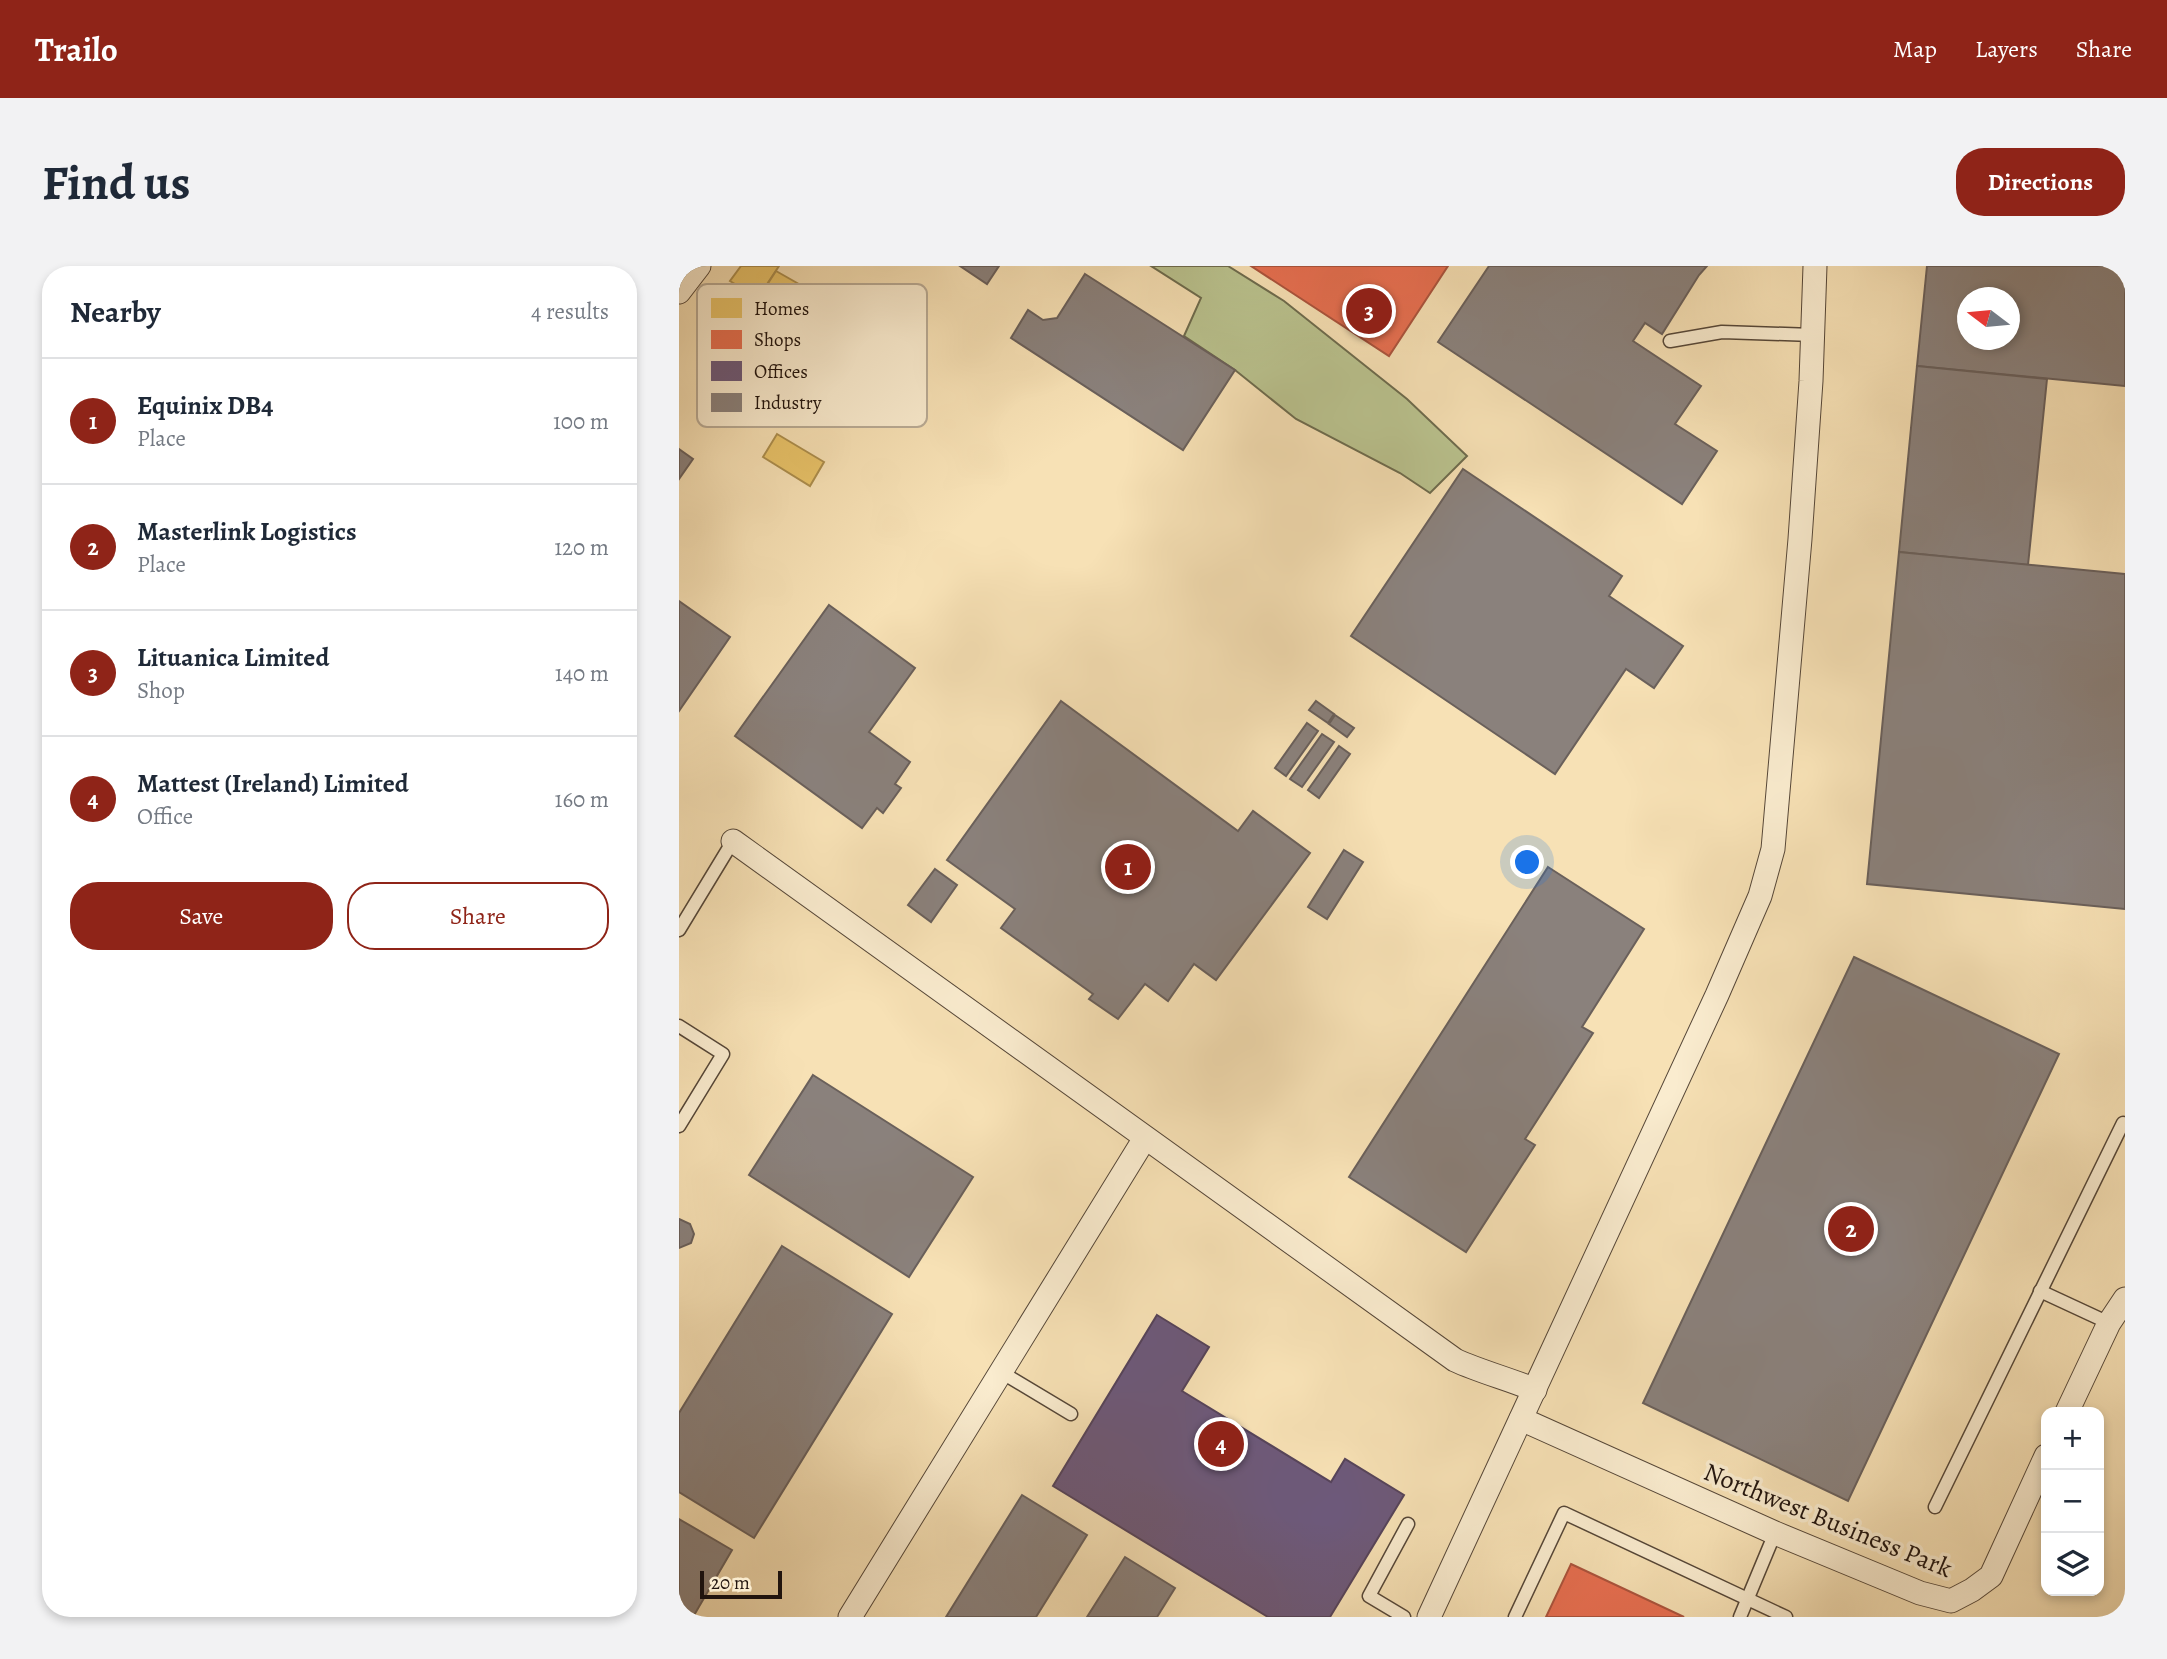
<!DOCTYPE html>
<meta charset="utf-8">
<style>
body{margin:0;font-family:Alegreya,serif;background:#f2f2f3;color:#1f2937}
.controls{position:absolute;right:21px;bottom:21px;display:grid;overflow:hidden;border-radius:14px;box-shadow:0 4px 10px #0003}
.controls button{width:63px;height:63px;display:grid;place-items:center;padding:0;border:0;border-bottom:2px solid #e0e1e3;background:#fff;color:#1f2937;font:35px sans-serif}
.compass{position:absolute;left:1278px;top:21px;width:63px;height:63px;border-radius:50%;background:#fff;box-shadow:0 4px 10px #0003;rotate:286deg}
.scale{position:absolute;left:21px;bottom:18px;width:82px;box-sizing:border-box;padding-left:7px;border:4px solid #21140e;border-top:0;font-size:19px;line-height:24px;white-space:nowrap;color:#21140e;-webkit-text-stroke:5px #faeccf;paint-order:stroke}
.you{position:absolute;left:849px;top:597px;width:24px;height:24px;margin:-18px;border:5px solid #fff;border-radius:50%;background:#1a73e8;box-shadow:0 0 0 10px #1a73e833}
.badge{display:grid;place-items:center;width:46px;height:46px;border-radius:50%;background:#8f2418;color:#fff;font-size:23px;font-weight:700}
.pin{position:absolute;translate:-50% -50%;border:4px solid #fff;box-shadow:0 2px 7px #0006}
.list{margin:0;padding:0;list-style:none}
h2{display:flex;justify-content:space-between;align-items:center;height:91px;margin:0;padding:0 28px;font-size:30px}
h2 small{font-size:23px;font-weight:400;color:#747a83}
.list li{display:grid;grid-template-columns:46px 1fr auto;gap:21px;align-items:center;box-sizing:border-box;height:126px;padding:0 28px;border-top:2px solid #e0e1e3}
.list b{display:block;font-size:26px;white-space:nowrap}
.list p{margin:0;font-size:23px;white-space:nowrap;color:#747a83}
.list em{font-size:23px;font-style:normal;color:#747a83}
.actions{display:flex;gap:14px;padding:21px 28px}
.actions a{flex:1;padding:16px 0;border:2px solid #8f2418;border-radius:28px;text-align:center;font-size:24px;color:#8f2418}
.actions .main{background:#8f2418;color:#fff}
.icon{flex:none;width:38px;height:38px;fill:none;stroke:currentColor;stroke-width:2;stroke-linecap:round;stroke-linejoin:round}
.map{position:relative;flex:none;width:1446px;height:1351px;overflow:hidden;border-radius:28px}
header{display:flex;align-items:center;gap:42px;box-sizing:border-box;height:98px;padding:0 35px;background:#8f2418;color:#fff}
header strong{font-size:33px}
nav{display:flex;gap:38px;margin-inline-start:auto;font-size:24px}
.intro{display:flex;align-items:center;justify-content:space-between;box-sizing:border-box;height:168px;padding:0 42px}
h1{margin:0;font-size:49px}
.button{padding:18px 32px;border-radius:28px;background:#8f2418;color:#fff;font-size:24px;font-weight:700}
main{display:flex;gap:42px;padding:0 42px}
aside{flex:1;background:#fff;border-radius:28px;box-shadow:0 4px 10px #0003}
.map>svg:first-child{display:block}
.green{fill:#bac38f;stroke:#6e6c4e;stroke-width:2}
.homes{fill:#e9c46a;stroke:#ad8f4e;stroke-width:2}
.shops{fill:#e76f51;stroke:#ac543d;stroke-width:2}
.offices{fill:#6d597a;stroke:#56445a;stroke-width:2}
.industry{fill:#8a817c;stroke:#6a605b;stroke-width:2;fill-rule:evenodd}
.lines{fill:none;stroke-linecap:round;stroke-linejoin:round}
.service-casing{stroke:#564738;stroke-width:15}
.minor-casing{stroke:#564738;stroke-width:25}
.service{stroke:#faeccf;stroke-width:12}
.minor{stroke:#faeccf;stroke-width:23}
.labels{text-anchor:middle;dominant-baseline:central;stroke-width:7;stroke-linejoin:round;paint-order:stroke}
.street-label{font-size:26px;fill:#21140e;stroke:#faeccf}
.key{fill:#faeccf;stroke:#b9ab95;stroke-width:2}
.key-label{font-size:19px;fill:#21140e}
</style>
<header>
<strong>Trailo</strong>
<nav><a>Map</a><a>Layers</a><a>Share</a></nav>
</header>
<div class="intro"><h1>Find us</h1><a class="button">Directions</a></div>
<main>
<aside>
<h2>Nearby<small>4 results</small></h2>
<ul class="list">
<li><span class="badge">1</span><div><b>Equinix DB4</b><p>Place</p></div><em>100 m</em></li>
<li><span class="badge">2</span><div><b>Masterlink Logistics</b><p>Place</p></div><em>120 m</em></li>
<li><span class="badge">3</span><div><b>Lituanica Limited</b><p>Shop</p></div><em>140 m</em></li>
<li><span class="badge">4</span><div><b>Mattest (Ireland) Limited</b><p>Office</p></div><em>160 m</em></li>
</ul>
<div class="actions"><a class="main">Save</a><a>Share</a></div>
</aside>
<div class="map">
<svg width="1446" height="1351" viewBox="0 0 1446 1351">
<rect width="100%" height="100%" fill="#f7e1b5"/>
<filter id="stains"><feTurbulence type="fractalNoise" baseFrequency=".00286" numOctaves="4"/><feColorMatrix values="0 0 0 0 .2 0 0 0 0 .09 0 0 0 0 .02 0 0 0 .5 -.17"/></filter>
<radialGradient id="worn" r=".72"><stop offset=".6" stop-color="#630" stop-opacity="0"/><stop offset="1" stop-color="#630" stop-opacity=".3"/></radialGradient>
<polygon class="green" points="472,0 549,0 605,35 728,133 788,190 751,227 721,207 617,153 556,104 505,70 522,32"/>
<g class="homes">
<polygon points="62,0 100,0 79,32 51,15"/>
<polygon points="97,5 171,47 159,68 84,25"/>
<polygon points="98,168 145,196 131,220 84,191"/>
</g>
<g class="shops">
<polygon points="572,0 769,0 710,90"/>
<polygon points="892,1298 1005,1351 867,1351"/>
</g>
<polygon class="offices" points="478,1049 530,1081 503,1125 652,1216 666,1193 725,1229 651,1351 589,1351 374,1220"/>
<g class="industry">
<polygon points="281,0 320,0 308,18"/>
<polygon points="810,0 1028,0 1020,9 983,68 966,57 954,75 1022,120 996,158 1038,185 1003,238 759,76"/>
<path d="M1248 0H1446V120L1238 100ZM1288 32H1330V74H1288Z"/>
<polygon points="406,8 556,104 504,184 332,72 349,44 364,54 378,52"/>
<polygon points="1238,100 1368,113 1349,299 1220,286"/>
<polygon points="0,183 14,193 0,213"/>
<polygon points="784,203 943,310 930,330 1004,380 975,422 947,403 876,508 672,370"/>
<polygon points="1220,286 1446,308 1446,643 1188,618"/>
<polygon points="0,335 51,371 0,445"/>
<polygon points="150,339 236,402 190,466 231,496 216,518 222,522 204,547 198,542 183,562 56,470"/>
<polygon points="382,435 559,565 574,545 631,587 537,714 515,698 489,735 466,718 439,753 410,733 414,728 322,662 336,643 268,594"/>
<polygon points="637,435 655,448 649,457 630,444"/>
<polygon points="656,449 675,462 668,471 650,458"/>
<polygon points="628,457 639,465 607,510 596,502"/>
<polygon points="643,468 655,476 623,521 611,513"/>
<polygon points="660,480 671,488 640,532 629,524"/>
<polygon points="665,584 684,596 648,653 629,641"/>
<polygon points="869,601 965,663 903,761 914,767 846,873 856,879 787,986 670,911"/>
<polygon points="256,603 278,619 252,656 229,639"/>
<polygon points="1175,691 1380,788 1169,1235 964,1137"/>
<polygon points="134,809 294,911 230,1011 70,909"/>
<polygon points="0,953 11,958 15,968 12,977 0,982"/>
<polygon points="103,980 213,1048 75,1272 0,1226 0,1147"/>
<polygon points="343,1229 408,1269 357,1351 267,1351"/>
<polygon points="0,1253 53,1284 14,1351 0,1351"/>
<polygon points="446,1291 496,1322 478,1351 408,1351"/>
</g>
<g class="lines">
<defs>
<g id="service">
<polyline points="991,75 1043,66 1134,69"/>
<polyline points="0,664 54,575"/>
<polyline points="0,760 44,788 0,860"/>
<polyline points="1361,1025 1430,1057"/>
<polyline points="322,1106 392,1148"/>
<polyline points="1256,1241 1444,857"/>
<polyline points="725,1351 690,1330 729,1258"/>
<polyline points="836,1351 885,1247 1107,1351"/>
<polyline points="1061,1351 1096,1267"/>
</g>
<g id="minor">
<polyline points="0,26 20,0"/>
<path d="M54 575 776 1094C802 1106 830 1113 856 1124"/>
<polyline points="1388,1146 1430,1057 1446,1033"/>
<polyline points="842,1153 1096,1267 1241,1327 1272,1335 1293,1324 1312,1310 1367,1190"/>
<polyline points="171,1351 466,872"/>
<polyline points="750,1351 1038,729 1081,630 1094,583 1121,273 1132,115 1136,0"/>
</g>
</defs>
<use href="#service" class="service-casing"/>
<use href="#minor" class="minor-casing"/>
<use href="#service" class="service"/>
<use href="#minor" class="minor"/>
</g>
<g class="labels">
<g class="street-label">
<text transform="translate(1149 1254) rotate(22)">Northwest Business Park</text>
</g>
</g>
<rect x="18" y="18" width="230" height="143" rx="10" class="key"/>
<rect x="32" y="32" width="31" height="20" fill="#e9c46a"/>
<rect x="32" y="64" width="31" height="19" fill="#e76f51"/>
<rect x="32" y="95" width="31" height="20" fill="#6d597a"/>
<rect x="32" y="127" width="31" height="19" fill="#8a817c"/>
<g class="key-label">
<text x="75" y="49">Homes</text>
<text x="75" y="80">Shops</text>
<text x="75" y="112">Offices</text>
<text x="75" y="143">Industry</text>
</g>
<rect width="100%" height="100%" filter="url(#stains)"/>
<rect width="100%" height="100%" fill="url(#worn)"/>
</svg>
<div class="controls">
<button>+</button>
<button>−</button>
<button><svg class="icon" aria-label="layers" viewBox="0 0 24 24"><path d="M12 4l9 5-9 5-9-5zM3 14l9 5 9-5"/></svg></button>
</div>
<svg class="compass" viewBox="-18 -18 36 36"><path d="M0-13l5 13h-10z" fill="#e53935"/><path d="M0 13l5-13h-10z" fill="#747a83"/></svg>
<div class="scale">20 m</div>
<div class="you"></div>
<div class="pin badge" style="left:449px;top:601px">1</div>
<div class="pin badge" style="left:1172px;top:963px">2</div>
<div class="pin badge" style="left:690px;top:45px">3</div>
<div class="pin badge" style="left:542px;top:1178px">4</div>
</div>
</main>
